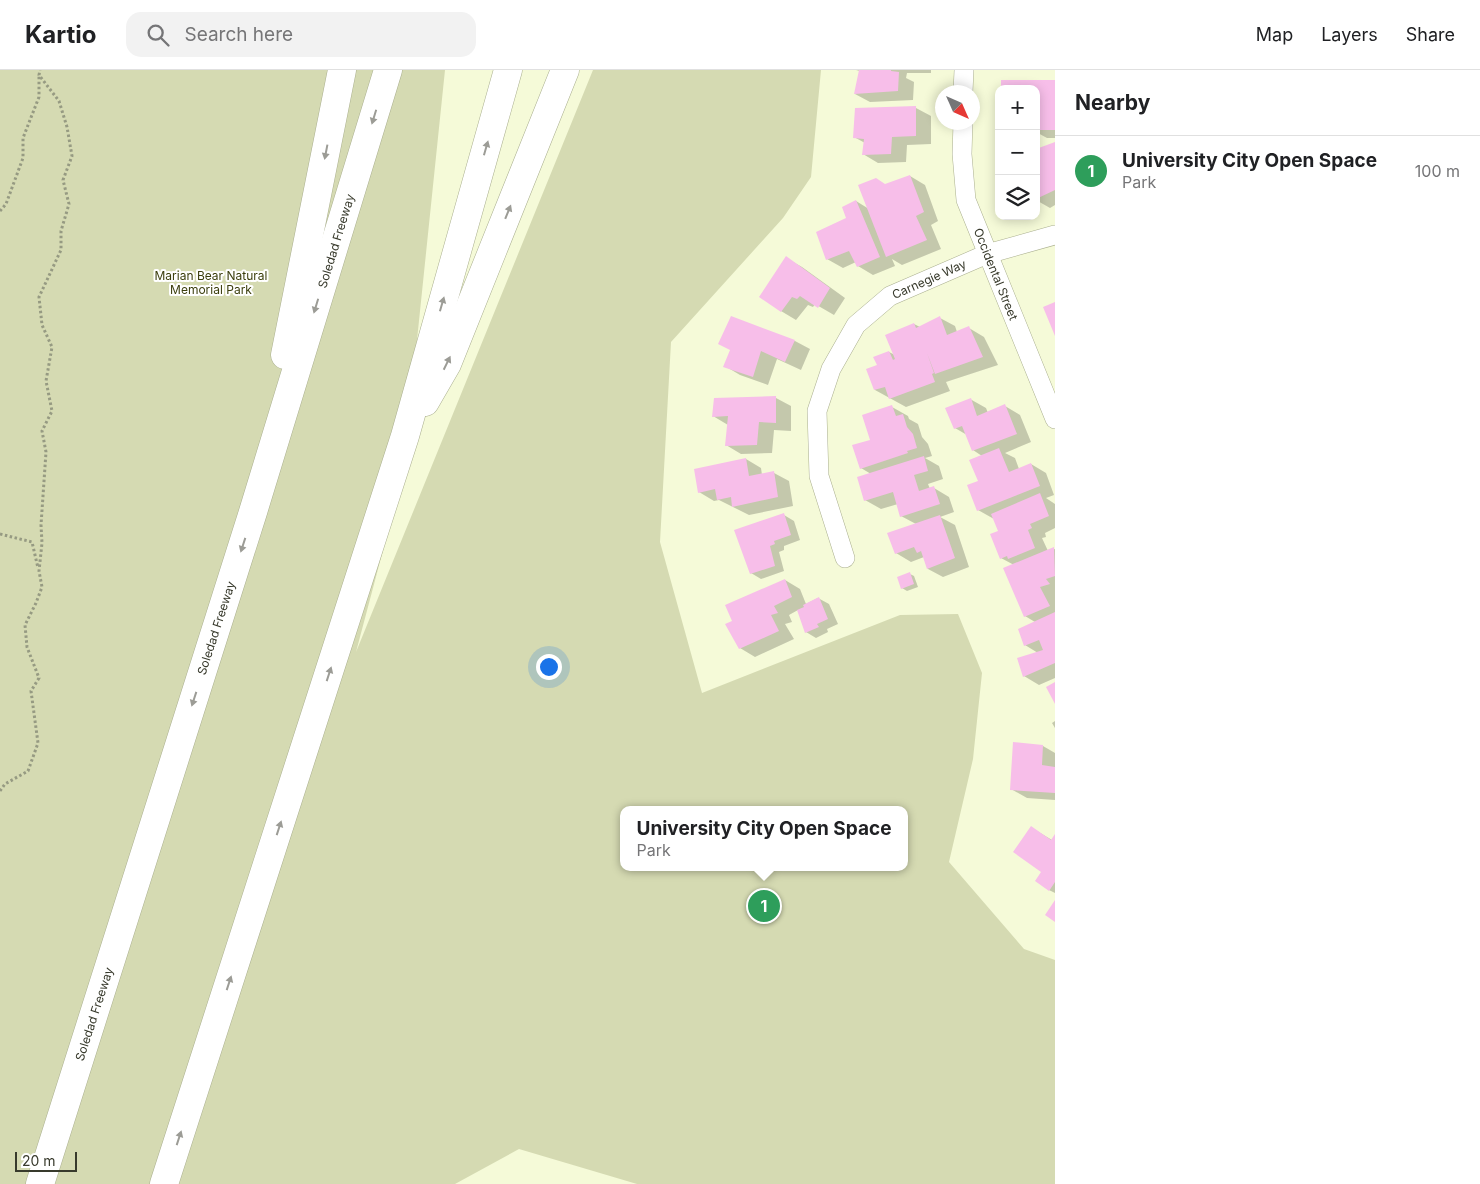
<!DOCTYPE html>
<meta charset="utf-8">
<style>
body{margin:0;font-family:Inter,sans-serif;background:#f2f2f2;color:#202124}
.controls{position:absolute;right:15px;top:15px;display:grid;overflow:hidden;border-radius:10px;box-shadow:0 2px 12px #0003}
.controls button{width:45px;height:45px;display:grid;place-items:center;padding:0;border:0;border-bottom:1px solid #e0e0e0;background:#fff;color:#202124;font:25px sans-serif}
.compass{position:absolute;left:935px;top:15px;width:45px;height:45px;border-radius:50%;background:#fff;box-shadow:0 2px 12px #0003;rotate:135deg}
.scale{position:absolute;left:15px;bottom:12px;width:62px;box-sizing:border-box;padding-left:5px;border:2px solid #383a2c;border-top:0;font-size:14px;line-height:18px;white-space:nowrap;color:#383a2c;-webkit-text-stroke:4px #fff;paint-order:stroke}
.you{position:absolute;left:548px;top:596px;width:18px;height:18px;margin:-12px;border:4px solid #fff;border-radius:50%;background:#1a73e8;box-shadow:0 0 0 8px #1a73e833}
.badge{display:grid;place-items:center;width:32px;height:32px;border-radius:50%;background:#9e2e8b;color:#fff;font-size:16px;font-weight:700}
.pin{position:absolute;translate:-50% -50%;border:2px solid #fff;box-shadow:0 1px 5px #0006}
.popup{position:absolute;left:620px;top:736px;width:288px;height:65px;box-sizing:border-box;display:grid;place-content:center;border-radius:10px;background:#fff;filter:drop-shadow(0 1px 4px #0005);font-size:16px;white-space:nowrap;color:#757577}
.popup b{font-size:19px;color:#202124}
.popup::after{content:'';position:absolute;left:50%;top:100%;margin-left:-10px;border:10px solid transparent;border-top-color:#fff}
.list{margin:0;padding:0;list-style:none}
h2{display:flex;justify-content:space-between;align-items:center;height:65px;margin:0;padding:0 20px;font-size:21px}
h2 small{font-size:16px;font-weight:400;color:#757577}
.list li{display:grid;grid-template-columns:32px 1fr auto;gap:15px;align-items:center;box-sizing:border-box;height:70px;padding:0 20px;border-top:1px solid #e0e0e0}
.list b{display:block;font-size:19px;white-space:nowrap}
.list p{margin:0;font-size:16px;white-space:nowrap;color:#757577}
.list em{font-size:16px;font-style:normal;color:#757577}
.icon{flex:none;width:28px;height:28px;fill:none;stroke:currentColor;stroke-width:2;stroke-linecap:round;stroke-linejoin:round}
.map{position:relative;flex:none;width:1055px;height:1114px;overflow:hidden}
header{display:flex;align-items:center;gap:30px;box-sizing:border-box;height:70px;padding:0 25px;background:#fff;border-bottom:1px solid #e0e0e0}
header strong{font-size:24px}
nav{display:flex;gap:28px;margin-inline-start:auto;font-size:18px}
.search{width:350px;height:45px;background:#f2f2f2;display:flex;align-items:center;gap:12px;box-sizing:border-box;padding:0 18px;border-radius:15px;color:#757577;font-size:19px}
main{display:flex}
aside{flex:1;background:#fff}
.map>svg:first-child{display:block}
.green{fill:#d5dab2;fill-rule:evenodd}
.shadow{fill:#0003}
.building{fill:#f7bee9}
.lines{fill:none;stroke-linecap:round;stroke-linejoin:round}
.minor-casing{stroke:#aaaf8f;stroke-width:20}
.motorway-casing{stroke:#aaaf8f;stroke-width:29}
.path{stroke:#969a82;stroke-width:3;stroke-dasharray:2.5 2.5;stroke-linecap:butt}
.minor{stroke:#fff;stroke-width:19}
.motorway{stroke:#fff;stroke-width:28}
.oneway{fill:#9c9c96}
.labels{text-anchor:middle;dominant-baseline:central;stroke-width:4;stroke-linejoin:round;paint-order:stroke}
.street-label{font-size:12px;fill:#383a2c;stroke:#fff}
.park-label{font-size:12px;fill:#3b3e0d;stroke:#fff}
</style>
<header>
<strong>Kartio</strong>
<div class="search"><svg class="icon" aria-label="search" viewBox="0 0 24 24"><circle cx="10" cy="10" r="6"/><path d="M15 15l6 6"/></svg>Search here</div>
<nav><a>Map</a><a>Layers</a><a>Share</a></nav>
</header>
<main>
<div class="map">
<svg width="1055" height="1114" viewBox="0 0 1055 1114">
<rect width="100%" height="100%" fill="#f5fad8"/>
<path class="green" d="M0 0H445L403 405 356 582 593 0H821L811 107 783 148 671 272 660 472 702 623 900 545 958 544 982 603 973 689 949 792 1024 879 1055 890V1114H637L519 1079 455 1114H0ZM624 740H904V797H624Z"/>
<g class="shadow">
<polygon points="856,0 931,0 931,3 907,3 906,8 914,12 913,30 870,32 855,24 860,1"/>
<polygon points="1055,11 1055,68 1047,68 1036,62 1036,19"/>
<polygon points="916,38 931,46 931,74 907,75 906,92 878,93 863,84 865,73 854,67 856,39"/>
<polygon points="1055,74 1055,135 1050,138 1036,130 1036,80"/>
<polygon points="910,106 925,115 938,151 931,155 941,179 902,195 892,189 895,196 873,205 858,196 856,192 843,198 827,189 856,131 869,139 886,115"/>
<polygon points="786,188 802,197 845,228 834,245 815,234 813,237 808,235 796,250 781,241"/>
<polygon points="940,248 955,256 957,262 969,258 984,267 998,295 946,312 950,321 906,337 875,320 878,296 889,282 895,285 914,254 920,257"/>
<polygon points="795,271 810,279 801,300 777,289 768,315 740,305 725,296 731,280"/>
<polygon points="776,328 791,336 791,361 774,360 772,383 741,384 726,375 728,355 713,346"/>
<polygon points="970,329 986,338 988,343 1005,336 1020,345 1031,372 1005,383 1015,388 1019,399 1031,394 1046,403 1054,425 1046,428 1055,434 1055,458 1045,463 1046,467 1042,468 1048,481 1055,479 1055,608 1039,615 1024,606 1038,583 1025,575 1035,552 1025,546 1014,495 1001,488 999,462 994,449 978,440 979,412 982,386 973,380 967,365 955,358"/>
<polygon points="892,337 908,346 909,349 918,354 922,367 928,374 932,386 925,388 939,396 943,409 928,414 930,419 934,418 949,427 954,442 940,447 955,455 969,497 943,507 928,499 924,487 911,492 896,483 916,454 901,446 898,434 881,439 865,430 871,404 861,398 872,371"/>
<polygon points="746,389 761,398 762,405 774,403 789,411 793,436 749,445 719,430 714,431 699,422"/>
<polygon points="784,445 794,451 800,470 784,476 784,480 779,482 784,501 761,509 751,503"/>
<polygon points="910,504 914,506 918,517 907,521 902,518"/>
<polygon points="785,510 800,519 806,534 818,528 829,534 838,554 827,559 828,562 816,568 806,562 798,540 789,545 792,552 785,554 794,569 755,587 740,578 733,552"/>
<polygon points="1055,651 1055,658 1052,653"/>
<polygon points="1043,676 1055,683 1055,730 1027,728 1011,719"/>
<polygon points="1032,758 1052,770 1055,766 1055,823 1049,820 1042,802"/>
</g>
<g class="building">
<polygon points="859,0 891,0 891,1 899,2 898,21 854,24"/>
<polygon points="1001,10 1055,10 1055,60 1036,60 1036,19 1001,19"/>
<polygon points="916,36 916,66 892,67 891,84 862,85 864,69 853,68 855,38"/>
<polygon points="1055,72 1055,120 1036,129 1036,79"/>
<polygon points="910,105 924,142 916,146 927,170 886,187 858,115 876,108 885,114"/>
<polygon points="856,130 880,187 857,197 849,181 826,190 816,162 846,148 842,137"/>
<polygon points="786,186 830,218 818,238 800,226 797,229 792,227 781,242 759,227"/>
<polygon points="1055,232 1055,266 1043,237"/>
<polygon points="731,246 795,270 785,292 761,281 753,307 723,297 730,280 718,274"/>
<polygon points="940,246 947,265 969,256 983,287 935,304 927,283 934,303 932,304 935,312 889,329 885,317 874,320 866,299 877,295 873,287 889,281 893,290 895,289 885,265 914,253 916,258"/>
<polygon points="776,326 776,353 759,352 757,375 725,376 728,346 712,347 714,328"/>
<polygon points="971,328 977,346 1005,334 1017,364 972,381 962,356 954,359 945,338"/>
<polygon points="892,335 896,346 903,344 907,357 913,364 917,378 907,381 908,383 860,399 852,375 870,370 862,345"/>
<polygon points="999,378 1009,402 1031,393 1040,416 977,441 967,415 978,411 969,390"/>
<polygon points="924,386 928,401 914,405 919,421 934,416 940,434 900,447 893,422 864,431 857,407"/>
<polygon points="746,388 749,406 774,401 778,427 732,437 731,427 717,430 715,419 698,423 694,399"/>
<polygon points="1040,423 1049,446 1030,454 1032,458 1028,460 1035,478 1008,489 1007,486 1000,489 990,464 998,461 991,444"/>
<polygon points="784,443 791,465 774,471 775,474 770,476 775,496 750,504 734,460"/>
<polygon points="940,445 955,488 927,499 921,481 917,483 914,477 895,484 887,463"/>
<polygon points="1054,477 1055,506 1046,509 1050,514 1040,517 1050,536 1024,547 1003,498"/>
<polygon points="910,502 914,514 901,519 897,507"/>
<polygon points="785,509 792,527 774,536 778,543 771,545 779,561 739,579 725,554 732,551 725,535"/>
<polygon points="819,527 828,549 817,554 819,557 805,563 797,540 804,537 803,535"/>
<polygon points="1055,542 1055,593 1023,607 1017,588 1043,580 1039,570 1024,576 1018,559"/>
<polygon points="1055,612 1055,634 1046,617"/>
<polygon points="1013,672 1043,675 1042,695 1055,697 1055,723 1010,720"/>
<polygon points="1031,756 1051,770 1055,764 1055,812 1049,821 1035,811 1041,802 1013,782"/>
<polygon points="1055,830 1055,852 1045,845"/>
</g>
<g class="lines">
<defs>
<g id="minor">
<polyline points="963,22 964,0"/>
<polyline points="963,52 962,84 966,130 1055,349"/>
<polyline points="845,488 819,406 817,341 831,299 856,255 890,226 987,184 1055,165"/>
</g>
<g id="motorway">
<polyline points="285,285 342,0"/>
<polyline points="425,332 447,294 565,0"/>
<polyline points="40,1114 253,442 388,0"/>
<polyline points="164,1114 405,366 508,0"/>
</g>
</defs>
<use href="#minor" class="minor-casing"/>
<use href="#motorway" class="motorway-casing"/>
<g class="path">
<polyline points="0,141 6,134 23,88 23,68 39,27 39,5"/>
<polyline points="0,464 32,472 38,498"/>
<polyline points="0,721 5,714 28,701 38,673 31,621 39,608 27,577 25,555 36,533 42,517 39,501 42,473 41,455 46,382 42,361 52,341 46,311 52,277 42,255 39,227 61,180 61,161 69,134 63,110 72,86 67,57 59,31 39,5 40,0"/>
</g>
<use href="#minor" class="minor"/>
<use href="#motorway" class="motorway"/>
</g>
<defs><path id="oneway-solid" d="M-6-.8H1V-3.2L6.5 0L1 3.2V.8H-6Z" transform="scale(1.25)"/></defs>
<g class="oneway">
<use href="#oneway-solid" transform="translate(374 47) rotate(107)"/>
<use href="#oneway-solid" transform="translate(486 78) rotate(-74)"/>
<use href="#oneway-solid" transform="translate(326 82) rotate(101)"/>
<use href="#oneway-solid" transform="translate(508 142) rotate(-68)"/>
<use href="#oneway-solid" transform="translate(442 234) rotate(-74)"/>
<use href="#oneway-solid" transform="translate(316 236) rotate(107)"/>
<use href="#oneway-solid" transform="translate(447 293) rotate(-64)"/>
<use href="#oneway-solid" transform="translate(243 475) rotate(108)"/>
<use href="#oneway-solid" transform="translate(329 604) rotate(-72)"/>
<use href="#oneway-solid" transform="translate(194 629) rotate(108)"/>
<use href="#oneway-solid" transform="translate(279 758) rotate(-72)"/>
<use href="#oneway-solid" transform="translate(229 913) rotate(-72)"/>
<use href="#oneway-solid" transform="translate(179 1068) rotate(-72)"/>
</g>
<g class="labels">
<g class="street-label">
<text transform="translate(336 171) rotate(-73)">Soledad Freeway</text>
<text transform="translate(996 204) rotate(68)">Occidental Street</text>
<text transform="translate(929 209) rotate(-24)">Carnegie Way</text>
<text transform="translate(216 558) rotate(-72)">Soledad Freeway</text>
<text transform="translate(94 944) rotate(-72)">Soledad Freeway</text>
</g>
<g class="park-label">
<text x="211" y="205">Marian Bear Natural<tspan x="211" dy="14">Memorial Park</tspan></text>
</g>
</g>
</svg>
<div class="controls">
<button>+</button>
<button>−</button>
<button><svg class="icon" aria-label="layers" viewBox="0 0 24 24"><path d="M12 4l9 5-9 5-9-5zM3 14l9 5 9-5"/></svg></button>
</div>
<svg class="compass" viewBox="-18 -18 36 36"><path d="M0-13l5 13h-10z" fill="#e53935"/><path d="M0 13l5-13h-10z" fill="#757577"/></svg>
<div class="scale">20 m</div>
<div class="you"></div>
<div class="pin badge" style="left:764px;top:836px;background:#2e9e5b">1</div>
<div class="popup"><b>University City Open Space</b>Park</div>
</div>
<aside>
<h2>Nearby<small></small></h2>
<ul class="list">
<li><span class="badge" style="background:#2e9e5b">1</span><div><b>University City Open Space</b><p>Park</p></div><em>100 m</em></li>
</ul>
</aside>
</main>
